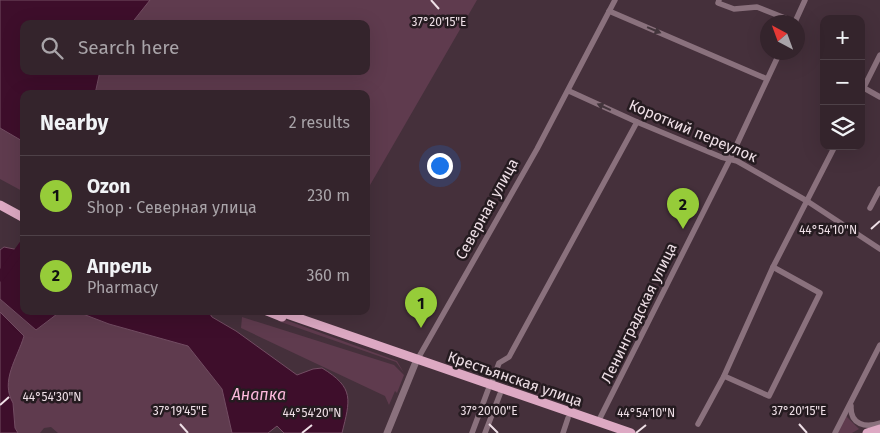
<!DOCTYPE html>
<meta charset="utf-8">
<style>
body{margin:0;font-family:"Fira Sans",sans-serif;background:#3f3038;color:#f1f3f6}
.controls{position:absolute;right:15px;top:15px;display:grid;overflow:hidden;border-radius:10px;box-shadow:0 5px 20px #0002}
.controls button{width:45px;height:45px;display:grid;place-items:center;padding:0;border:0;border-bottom:1px solid #4e4148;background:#34242c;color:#f1f3f6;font:25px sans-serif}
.compass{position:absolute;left:760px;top:15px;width:45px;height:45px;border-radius:50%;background:#34242c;box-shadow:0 5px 20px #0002;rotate:319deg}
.you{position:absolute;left:439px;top:165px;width:18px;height:18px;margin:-12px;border:4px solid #fff;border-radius:50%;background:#1a73e8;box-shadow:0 0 0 8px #1a73e833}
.badge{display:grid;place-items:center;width:32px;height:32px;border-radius:50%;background:#96cc39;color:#111;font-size:16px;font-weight:700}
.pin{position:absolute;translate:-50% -41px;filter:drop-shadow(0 1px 2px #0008)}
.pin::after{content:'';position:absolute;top:26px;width:18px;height:15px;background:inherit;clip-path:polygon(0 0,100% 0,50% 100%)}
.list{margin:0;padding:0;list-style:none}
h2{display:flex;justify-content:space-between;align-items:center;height:65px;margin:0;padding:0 20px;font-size:21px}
h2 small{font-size:16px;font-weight:400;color:#a9a4a9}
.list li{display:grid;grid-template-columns:32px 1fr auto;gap:15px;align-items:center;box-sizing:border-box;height:80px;padding:0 20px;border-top:1px solid #4e4148}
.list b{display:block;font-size:19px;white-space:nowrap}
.list p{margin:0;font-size:16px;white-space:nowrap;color:#a9a4a9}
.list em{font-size:16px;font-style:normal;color:#a9a4a9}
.icon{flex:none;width:28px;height:28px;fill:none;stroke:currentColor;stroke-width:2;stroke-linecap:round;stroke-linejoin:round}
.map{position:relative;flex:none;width:880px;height:433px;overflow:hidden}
.search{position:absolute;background:#34242c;box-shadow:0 5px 20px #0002;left:20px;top:20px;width:350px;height:55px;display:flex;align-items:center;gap:12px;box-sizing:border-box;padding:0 18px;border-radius:10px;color:#a9a4a9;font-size:19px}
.panel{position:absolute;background:#34242c;box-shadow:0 5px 20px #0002;left:20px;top:90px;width:350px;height:225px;border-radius:10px}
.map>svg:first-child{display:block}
.green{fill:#5f3b4e}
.water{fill:#3e0e2b;stroke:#734d63}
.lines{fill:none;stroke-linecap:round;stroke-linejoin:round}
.river{stroke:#3e0e2b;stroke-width:9}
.minor{stroke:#8a717d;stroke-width:5.5}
.tertiary{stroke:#8a717d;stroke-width:7}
.primary{stroke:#dda9c3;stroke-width:9}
.oneway{fill:#43353c}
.ticks{fill:none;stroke:#eedfe6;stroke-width:2}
.labels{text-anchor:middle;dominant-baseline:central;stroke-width:5;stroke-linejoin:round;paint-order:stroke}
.street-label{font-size:15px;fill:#eedfe6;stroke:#251b20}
.water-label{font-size:16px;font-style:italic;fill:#fdb9dc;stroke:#251b20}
.ticks-label{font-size:12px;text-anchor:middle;fill:#eedfe6;stroke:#251b20;stroke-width:5;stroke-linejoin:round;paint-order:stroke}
</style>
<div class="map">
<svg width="880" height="433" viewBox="0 0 880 433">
<rect width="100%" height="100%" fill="#45303b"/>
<g class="green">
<polygon points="150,0 477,0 366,192 366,94 95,94 100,71 366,71 366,24 131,24"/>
<polygon points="0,128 24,142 24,192 0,179"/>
<path d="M0 299 36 329 61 311H75L109 324 188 346 222 389 232 433H58L51 427 44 428 40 433H18L15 428 13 403C0 382 14 357 24 336L0 312Z"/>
<polygon points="242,317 394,365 404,375 397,393 395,391 389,405 385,396 241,328"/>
<polygon points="278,317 397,361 404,373 396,362 278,321"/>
<polygon points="846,416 859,429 852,433 837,433"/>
</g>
<g class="water">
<polygon points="0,0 150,0 131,24 24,24 24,71 100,71 95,94 24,94 24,142 0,128"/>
<polygon points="4,247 24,251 24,311 61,311 36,330 0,299 0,250"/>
<path d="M75 311H208L212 317 236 331 297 375 313 369 322 368C355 388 350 400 342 433H284L277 426 268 433H232L222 389 188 346 109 324Z"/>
<path d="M0 312 24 336C17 359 0 381 13 403L15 428 18 433H0Z"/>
</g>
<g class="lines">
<polyline class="river" points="0,277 24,244"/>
<g class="minor">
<polyline points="719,0 718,3 734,9 757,7 795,22"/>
<polyline points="609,11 767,79"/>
<polyline points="795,22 805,0"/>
<polyline points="864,88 880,97"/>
<polyline points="569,91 637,122 721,157 737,161 807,201 880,249"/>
<polyline points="861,93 880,55"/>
<polyline points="870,208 880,189"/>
<polyline points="416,362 537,149 615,0"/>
<polyline points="724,376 769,396 820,293 773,267"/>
<polyline points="491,385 499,363 509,357 637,122"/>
<path d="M851 406C850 425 866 428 880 423"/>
<polyline points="598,422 730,159 780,52"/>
<polyline points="698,424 724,376 773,267 835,146"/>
<polyline points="472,433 488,390"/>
<polyline points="485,433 500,394"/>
<polyline points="563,433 568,418"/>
<polyline points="835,433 880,345"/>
</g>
<polyline class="tertiary" points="387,433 415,364"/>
<g class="primary">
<polyline points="0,205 24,218"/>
<polyline points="267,311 282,317"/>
<polyline points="278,311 631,433"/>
<polyline points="867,433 880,429"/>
</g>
</g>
<defs><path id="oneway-solid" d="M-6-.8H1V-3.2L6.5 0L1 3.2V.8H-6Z" transform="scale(1.25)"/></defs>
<g class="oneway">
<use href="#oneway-solid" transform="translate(654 30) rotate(23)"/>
<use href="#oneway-solid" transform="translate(604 107) rotate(-155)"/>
</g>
<path class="ticks" d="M431 0 439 9M871 229 880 221M0 405 9 397M180 424 188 433M489 424 498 433M799 424 807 433M302 433 312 425M636 433 646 425"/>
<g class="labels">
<g class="street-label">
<text transform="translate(693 131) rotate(23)">Короткий переулок</text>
<text transform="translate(487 209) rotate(-61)">Северная улица</text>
<text transform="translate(639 313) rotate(-64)">Ленинградская улица</text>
<text transform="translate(515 379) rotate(19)">Крестьянская улица</text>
</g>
<g class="water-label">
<text x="259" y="394">Анапка</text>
</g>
</g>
<g class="ticks-label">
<text x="439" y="26">37°20'15"E</text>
<text x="828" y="234">44°54'10"N</text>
<text x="52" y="401">44°54'30"N</text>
<text x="180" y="415">37°19'45"E</text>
<text x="489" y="415">37°20'00"E</text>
<text x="799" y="415">37°20'15"E</text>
<text x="312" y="417">44°54'20"N</text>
<text x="646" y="417">44°54'10"N</text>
</g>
</svg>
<div class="controls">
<button>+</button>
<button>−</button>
<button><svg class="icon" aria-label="layers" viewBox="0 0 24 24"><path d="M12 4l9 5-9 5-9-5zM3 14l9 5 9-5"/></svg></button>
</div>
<svg class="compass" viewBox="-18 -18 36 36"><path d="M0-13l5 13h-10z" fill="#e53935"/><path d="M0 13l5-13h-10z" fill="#a9a4a9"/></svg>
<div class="you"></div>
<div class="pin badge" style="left:421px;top:328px">1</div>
<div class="pin badge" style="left:683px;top:229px">2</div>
<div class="search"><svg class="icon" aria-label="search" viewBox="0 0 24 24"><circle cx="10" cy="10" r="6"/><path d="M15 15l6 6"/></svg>Search here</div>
<section class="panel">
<h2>Nearby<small>2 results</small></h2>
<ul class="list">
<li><span class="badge">1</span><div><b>Ozon</b><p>Shop · Северная улица</p></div><em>230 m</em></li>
<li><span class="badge">2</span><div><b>Апрель</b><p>Pharmacy</p></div><em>360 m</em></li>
</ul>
</section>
</div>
